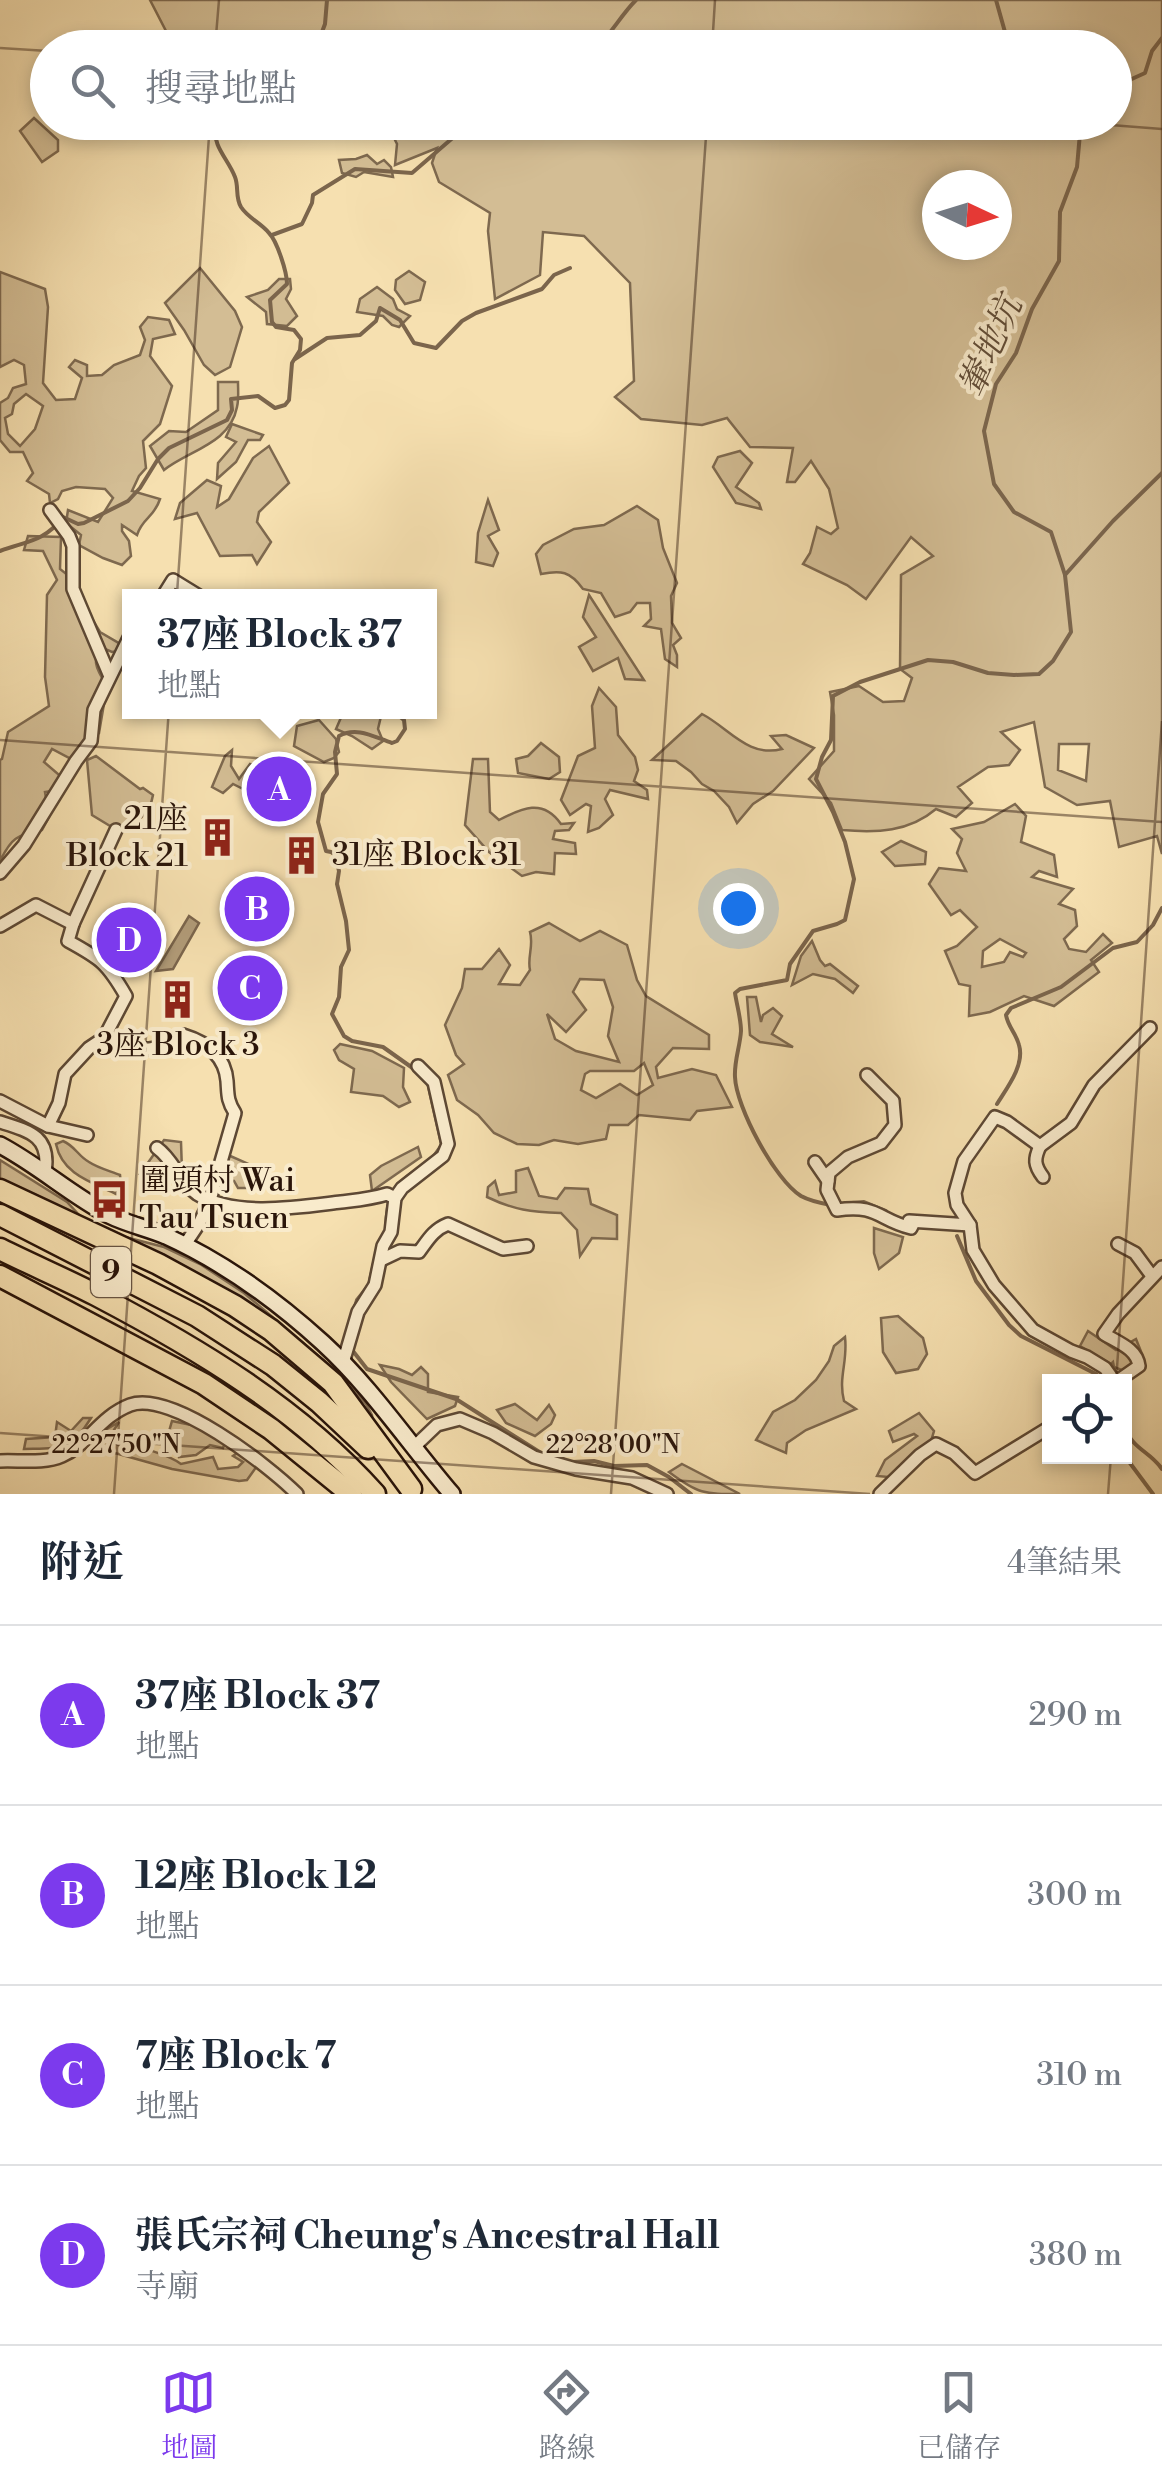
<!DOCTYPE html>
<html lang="zh-TW">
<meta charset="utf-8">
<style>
body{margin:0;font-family:"Libre Bodoni","Noto Serif TC",serif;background:#f6f6f7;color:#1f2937}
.controls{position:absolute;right:30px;bottom:30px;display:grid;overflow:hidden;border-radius:0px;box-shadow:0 5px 15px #0003}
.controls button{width:90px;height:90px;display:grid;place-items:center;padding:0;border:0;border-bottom:2px solid #e0e1e3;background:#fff;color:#1f2937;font:50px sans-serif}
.compass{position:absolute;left:922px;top:170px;width:90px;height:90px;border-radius:50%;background:#fff;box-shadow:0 5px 15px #0003;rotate:94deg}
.you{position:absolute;left:738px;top:908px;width:35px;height:35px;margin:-25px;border:8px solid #fff;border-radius:50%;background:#1a73e8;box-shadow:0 0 0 15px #1a73e833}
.badge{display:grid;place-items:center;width:65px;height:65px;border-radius:50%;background:#7c3aed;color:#fff;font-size:32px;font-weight:700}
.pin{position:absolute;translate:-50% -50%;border:5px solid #fff;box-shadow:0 2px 10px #0006}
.popup{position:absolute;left:122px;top:589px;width:315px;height:130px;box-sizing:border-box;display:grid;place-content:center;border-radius:0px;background:#fff;filter:drop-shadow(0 2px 8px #0005);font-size:32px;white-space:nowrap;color:#747a83}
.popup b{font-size:38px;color:#1f2937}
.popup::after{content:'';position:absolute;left:50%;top:100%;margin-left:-20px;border:20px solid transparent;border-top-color:#fff}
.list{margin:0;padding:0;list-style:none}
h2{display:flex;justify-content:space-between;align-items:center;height:130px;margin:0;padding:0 40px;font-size:42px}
h2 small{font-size:32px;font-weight:400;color:#747a83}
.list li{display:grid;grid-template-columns:65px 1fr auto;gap:30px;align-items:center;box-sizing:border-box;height:180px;padding:0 40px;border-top:2px solid #e0e1e3}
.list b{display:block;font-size:38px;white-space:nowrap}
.list p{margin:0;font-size:32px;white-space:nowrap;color:#747a83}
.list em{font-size:32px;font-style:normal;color:#747a83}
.icon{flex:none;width:55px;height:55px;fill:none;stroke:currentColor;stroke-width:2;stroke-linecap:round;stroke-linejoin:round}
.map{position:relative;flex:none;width:1162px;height:1494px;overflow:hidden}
.search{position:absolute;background:#fff;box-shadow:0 5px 15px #0003;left:30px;right:30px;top:30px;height:110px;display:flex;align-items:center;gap:25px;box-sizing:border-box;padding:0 35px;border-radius:55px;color:#747a83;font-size:38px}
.sheet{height:850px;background:#fff}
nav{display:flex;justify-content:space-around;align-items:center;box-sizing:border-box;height:140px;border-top:2px solid #e0e1e3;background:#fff;font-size:28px;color:#747a83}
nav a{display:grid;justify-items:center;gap:5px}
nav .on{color:#7c3aed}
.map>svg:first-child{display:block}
.green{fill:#d3bd94;stroke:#7e694f;stroke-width:2.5;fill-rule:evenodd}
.water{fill:#b19b78;stroke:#7b654c;stroke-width:2.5}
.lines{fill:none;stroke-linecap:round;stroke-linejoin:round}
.stream{stroke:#7b654c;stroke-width:4}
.street-casing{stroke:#5d4834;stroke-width:16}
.secondary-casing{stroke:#2a150a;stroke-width:20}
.highway-casing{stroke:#2a150a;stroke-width:25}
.street{stroke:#f9ebcc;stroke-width:11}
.secondary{stroke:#f9ebcc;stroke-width:15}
.highway{stroke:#f6e0b0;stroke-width:20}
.ticks{fill:none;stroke:#2a150a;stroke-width:2.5;stroke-opacity:0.45}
.labels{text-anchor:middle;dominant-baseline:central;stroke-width:8;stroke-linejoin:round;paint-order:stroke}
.shield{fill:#f9ebcc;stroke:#685544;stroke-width:2.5}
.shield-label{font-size:30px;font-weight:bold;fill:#2a150a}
.poi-label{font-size:32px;fill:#2a150a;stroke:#f9ebcc;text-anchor:start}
.water-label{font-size:35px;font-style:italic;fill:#604b36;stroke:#f9ebcc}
.ticks-label{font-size:25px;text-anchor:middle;fill:#2a150a;stroke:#f9ebcc;stroke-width:8;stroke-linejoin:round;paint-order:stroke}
</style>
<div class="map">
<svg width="1162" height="1494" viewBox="0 0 1162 1494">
<rect width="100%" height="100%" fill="#f6e0b0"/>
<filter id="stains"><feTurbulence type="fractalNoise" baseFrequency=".002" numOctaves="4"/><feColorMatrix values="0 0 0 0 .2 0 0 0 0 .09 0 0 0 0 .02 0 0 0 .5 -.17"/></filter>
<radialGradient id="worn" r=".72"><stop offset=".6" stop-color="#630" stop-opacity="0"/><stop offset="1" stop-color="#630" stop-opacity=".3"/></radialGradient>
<g class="green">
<path d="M150 0H1162V854L1157 836 1119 847 1110 801 1077 805 1045 787 1034 722 1001 732 1020 750 1009 765 988 767 958 787 972 803 956 817 936 809C909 832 877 833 842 830L831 803 809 779 834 751V715L830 692 859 686 883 702 904 701 912 678 900 669 901 575 933 556 911 537 866 599 847 585 803 564 810 553 817 527 831 534 838 528 829 489 811 461 795 482H787L793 448 750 447 727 418 702 425 641 419 615 397 634 381 630 283 584 236 543 232 540 275 495 299 488 231 490 213 439 182 432 163 437 148 395 165 397 144 387 124 380 127 376 123 1114 122V48H170L167 33ZM937 185H997V245H937ZM1059 744H1089L1086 781 1058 770Z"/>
<polygon points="34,118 58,140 58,151 42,162 20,131"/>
<polygon points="367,155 377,164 384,160 391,167 393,177 364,172 356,177 342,173 339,160 356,159"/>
<polygon points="200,268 235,311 242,327 230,367 215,375 204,365 184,330 165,303"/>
<polygon points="409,271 425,282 420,300 405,304 395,290 396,280"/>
<path d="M0 272 45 289 48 307 43 383 56 400 75 399 82 378 69 367 75 360 87 365V376L102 375 114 365 140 355 145 340 140 327 148 317 169 320 175 334 153 339 150 356 172 386 160 424 143 441 146 468 139 476 132 491 160 499C154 518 143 517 137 535L122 525V531L129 541 131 556 122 565 103 558 79 545 81 535 66 523 68 510 98 522 113 498 105 489 76 487 62 491 58 499 50 503 49 494 27 481 33 473 23 452H10L0 440V403L8 398 13 388 26 384 24 365 14 360 0 367ZM26 394 43 406 35 429 20 446 8 434 5 418 12 414 14 404Z"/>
<polygon points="279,279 290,279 291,289 286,299 297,316 287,326 267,324 266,312 247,297 268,290"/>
<polygon points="377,287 393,299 397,309 410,316 399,327 392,325 383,316 357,312 360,299"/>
<path d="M218 382H238C238 390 239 399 237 407 230 444 189 450 164 470L150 446 169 431 186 432 218 410Z"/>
<polygon points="232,424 263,435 260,440 248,440 236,462 217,479 218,463 236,442 226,437"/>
<polygon points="269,446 289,483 259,512 257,522 271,542 257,564 252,555 220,556 197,513 175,519 180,503 207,480 221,486 217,507 229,499 253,458"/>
<polygon points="740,451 752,463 736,487 759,503 761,509 736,503 713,467 718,457"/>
<polygon points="488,500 499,530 488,536 498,553 493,566 476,562 478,533"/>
<path d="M637 506 658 520 663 548 677 583 671 596 672 623 681 638 673 645 677 655V667L665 659 661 629 644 626 651 619 650 603H637L630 612 615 617 601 593 583 589C570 571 561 570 541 574L536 554 543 545 574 529 604 525Z"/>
<path d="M28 536 61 537 60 569 75 581 86 609 100 632 122 645 118 651 112 652 105 649 101 639C93 662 94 666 107 686L99 733 90 734 75 761 52 749 44 762 65 780 64 789 45 792 49 817 42 830C16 836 12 837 0 861V760L2 759 8 732 49 706 45 677 47 595 57 580 43 551 24 550Z"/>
<polygon points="589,595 644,680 625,679 618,658 593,671 579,647 596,637 583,617"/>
<polygon points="599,688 616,707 618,735 635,757 638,770 634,781 647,790 648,799 610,790 605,799 613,815 599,828 588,832 591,806 586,804 570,815 561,800 578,756 595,748 592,706"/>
<polygon points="356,712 382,712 378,729 383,741 372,749 352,736 336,729 343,713"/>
<path d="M702 714C729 728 748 758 782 749L771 736 786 735 814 748 773 791 753 804 737 823 729 807 714 791 702 784 691 772 676 761 652 760Z"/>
<polygon points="319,720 336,739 339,752 334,758 324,762 294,746 297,726"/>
<polygon points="541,743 559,757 560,772 549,779 518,773 516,759 528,756"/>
<polygon points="232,750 231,766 239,779 250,764 268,771 271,776 261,787 249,792 233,784 223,793 212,787 225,756"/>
<path d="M96 756 140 789 143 788 153 795C150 815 135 826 115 829L92 815 87 760Z"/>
<path d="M473 759H488L490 812 499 820C522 808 543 798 561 824L574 823 569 830 555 831 553 839 575 843 576 854 555 853 554 874 536 872 522 876 489 852 465 825Z"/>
<path d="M1015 804 1026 816 1021 842 1054 855 1057 877 1039 871 1032 877 1073 889 1059 904 1075 910 1077 926 1064 939 1069 949 1086 952 1103 934 1112 943 1091 960 1099 972 1054 1006 1024 996 990 1012 969 1016 970 986 959 984 945 951 957 946 977 927 960 910 951 915 929 884 939 868 966 871 957 853 962 839 952 829 984 822ZM1000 939 1026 953 1023 957 1010 952 1004 962 982 967 983 951Z"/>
<polygon points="901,841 926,852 925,864 895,866 882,852"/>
<path d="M549 923 580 941 600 931 627 945 637 980 646 996 709 1035V1049L673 1048 656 1067 658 1078 692 1069 716 1075 732 1107 697 1111 690 1120 639 1115 628 1125H609L606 1139 578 1144 554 1140 539 1145 517 1144 494 1133 478 1115 457 1100 448 1075 464 1064 456 1055 445 1025 462 988 465 969H482L499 949 510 965 499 984 520 985 530 970C527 957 534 946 530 932ZM580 979 604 980 613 1007 608 1036 619 1062 576 1051 555 1039 547 1014 566 1032 586 1010 573 992ZM644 1063 653 1085 637 1095 620 1084 596 1098 581 1090 585 1074 590 1071H634Z"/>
<polygon points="812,941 820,960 825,966 830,964 858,986 853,993 835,979 813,974 792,985 801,956"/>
<polygon points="747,997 756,997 761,1022 763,1015 773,1008 782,1016 772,1034 793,1047 760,1042 750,1035"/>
<polygon points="340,1044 372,1051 404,1068 403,1087 410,1102 399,1107 383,1096 351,1092 354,1069 339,1060 334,1050"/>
<polygon points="164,1140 181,1142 182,1171 177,1184 140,1174"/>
<path d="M63 1141C75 1146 78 1156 89 1162 98 1168 110 1171 120 1175L121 1184 116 1194C91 1182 62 1174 56 1144Z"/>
<polygon points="418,1147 421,1157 372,1191 370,1175 381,1166"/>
<polygon points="228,1155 260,1169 265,1179 257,1188 238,1188 234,1181 220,1180"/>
<polygon points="0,1160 67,1202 81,1217 125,1237 164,1247 200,1264 244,1293 329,1365 366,1404 372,1415 373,1428 269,1322 0,1181"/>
<path d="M528 1168 539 1196 557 1199 565 1188 588 1189 591 1204 617 1215V1239L592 1238 580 1256 577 1230 561 1213C531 1212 514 1210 487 1197L488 1187 495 1181 499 1195 516 1192V1171Z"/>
<polygon points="874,1228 903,1237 899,1253 879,1269 874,1253"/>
<polygon points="898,1316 923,1338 927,1354 918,1369 896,1373 883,1352 881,1318"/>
<polygon points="1088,1331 1116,1350 1136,1339 1142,1354 1124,1371 1114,1367 1113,1362 1111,1364 1080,1346"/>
<path d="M845 1337C848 1362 838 1377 844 1401L856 1409 806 1430 787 1443 786 1453 756 1440 773 1412 795 1400 816 1380 829 1361 834 1346Z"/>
<polygon points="380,1365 399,1369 412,1375 421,1367 428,1374 428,1392 458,1397 455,1406 427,1419 391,1382"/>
<polygon points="515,1404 537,1420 549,1405 555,1415 551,1424 535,1436 506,1423 497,1410"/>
<polygon points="919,1413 934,1431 931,1441 888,1477 877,1476 885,1460 917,1436 914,1434 893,1442 889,1431"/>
<path d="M83 1418H91C71 1451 60 1448 24 1449L26 1439 55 1437 57 1422 71 1431Z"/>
<polygon points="172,1421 196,1426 226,1440 223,1448 210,1445 196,1455 179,1457 178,1450 168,1435"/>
<path d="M119 1422 114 1430 113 1443 130 1449 139 1445C152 1453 168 1454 181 1464L213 1457 218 1469 238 1467 243 1462 233 1456 237 1453 257 1466 247 1480 239 1481 172 1469 97 1448 95 1436Z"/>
<path d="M682 1464 740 1494C704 1494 698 1494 669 1472Z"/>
</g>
<polygon class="water" points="189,916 199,923 173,969 156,971"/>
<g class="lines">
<g class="stream">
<polyline points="996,0 1005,32 1006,48"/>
<polyline points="316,48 325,24 327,0"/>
<path d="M596 48C612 33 621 15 636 0"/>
<polyline points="1114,87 1145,73 1152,51 1162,38"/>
<polyline points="272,235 302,224 312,203 313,195 355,169 412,173 463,129 480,127 484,122"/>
<polyline points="295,359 327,338 360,335 376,321 380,308 400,320 414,343 436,348 462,321 476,313 542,289 554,275 570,268"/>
<path d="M0 551C27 541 44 542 63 517L78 524 84 523 128 501 140 488 158 459 169 448 227 420 232 410 231 399 258 396 275 408 285 405 289 400 292 363 300 350 301 339 294 330 276 327 272 322 270 300 287 284C287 272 277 241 269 233 261 223 248 218 241 207 235 197 239 187 235 177 228 159 213 147 215 127L218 122"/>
<polyline points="1065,575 1113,521 1162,473"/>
<path d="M394 712 404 720 405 729 397 741 392 743C374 737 357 726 339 736L335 752 337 774 323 794 318 822 326 851 331 852 335 855 339 871 337 884 346 921 349 950 341 967 339 997 332 1014 344 1036 352 1041 383 1047 414 1069"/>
<polyline points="428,1083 442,1145 432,1159"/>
<path d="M997 1104C1007 1088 1025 1065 1019 1045 1016 1033 1008 1027 1006 1015L1011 1008 1061 987 1113 948 1137 942 1153 925 1162 908"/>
<polyline points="840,1204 864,1202 886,1211"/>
<path d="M831 1205C820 1203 810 1201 801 1196 775 1180 736 1107 735 1077 734 1061 740 1047 741 1031 741 1019 737 1006 735 993L740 989 787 980 790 964 813 931 837 924 845 920 854 879 845 842 833 812 816 779 822 757 831 740 833 696 860 682 928 660 953 662 988 673 1014 675 1039 674 1053 661 1071 632 1065 575 1051 532 1014 512 994 484 984 431 996 384 1016 353 1032 309 1059 261 1060 212 1077 167 1081 122"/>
<path d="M386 1228C387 1198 391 1186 417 1170"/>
<polyline points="957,1236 976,1281 1009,1325 1021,1336 1096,1374 1102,1382"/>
<polyline points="354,1310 357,1300 369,1285 377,1250"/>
<polyline points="349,1346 367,1369 456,1399 541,1453 563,1459"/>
<path d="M1124 1425C1132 1450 1149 1450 1162 1469"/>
<polyline points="1124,1455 1153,1494"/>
<polyline points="572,1462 594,1461 614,1466 647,1465 669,1477 691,1494"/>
</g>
<defs>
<g id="street">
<polyline points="50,510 69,536 73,546 73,589 109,674"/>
<polyline points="163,596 173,580 199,596"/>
<polyline points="0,873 24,845 76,761 91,741 94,710 129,638"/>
<polyline points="0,926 36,905 73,924 116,830"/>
<path d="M104 1038 106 1042C144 1049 148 1056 183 1035 206 1042 225 1055 227 1081 228 1094 227 1101 235 1113L210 1200 200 1222 184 1246"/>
<path d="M867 1075 893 1101 895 1125 881 1143 848 1157 829 1173 827 1190 837 1210C878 1204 878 1220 911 1228L914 1222"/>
<polyline points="0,1101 48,1126 87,1135"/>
<path d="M0 1122C29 1131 51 1136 45 1172"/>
<path d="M48 1126 59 1103 65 1074 89 1048 104 1038 126 996C107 963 101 959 68 941L73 924"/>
<path d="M1040 1146C1034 1159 1034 1165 1043 1177"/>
<path d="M157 1148C174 1160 179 1182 197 1194 235 1218 299 1207 341 1202 358 1200 371 1199 387 1194L395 1198"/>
<polyline points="815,1162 828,1181"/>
<polyline points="909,1221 970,1225"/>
<polyline points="1118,1244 1135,1253 1152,1276"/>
<path d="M381 1260 400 1251 419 1252C428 1240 433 1230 448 1224L503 1249 527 1246"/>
<polyline points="343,1363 358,1312 375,1285 383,1246 391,1232 395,1198 402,1188 443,1156 448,1144 434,1082 418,1066"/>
<polyline points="1115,1382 1105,1368 1087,1357 1071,1351 1033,1330 994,1285 973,1250 970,1225 957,1205 955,1193 964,1161 995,1117 1007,1122 1040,1146 1071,1123 1094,1085 1150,1028"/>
<path d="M1116 1382 1139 1366C1137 1349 1119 1343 1104 1334L1118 1314 1162 1267"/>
<polyline points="414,1447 437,1425 460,1419 493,1433 534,1457 576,1469 632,1478 667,1494"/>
<path d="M0 1461C19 1460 44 1464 62 1456 88 1445 99 1417 130 1405 171 1390 268 1465 297 1494"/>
<polyline points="880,1494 920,1455 936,1444 954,1453 975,1473 1050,1427"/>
</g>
<path id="secondary" d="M0 1145C38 1165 71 1195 109 1215 127 1224 147 1228 166 1236 223 1262 277 1301 323 1343 372 1388 409 1444 452 1494"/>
<g id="highway">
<polyline points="0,1190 158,1264 235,1306 271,1330 333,1383 411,1489"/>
<polyline points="0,1215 197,1316 273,1365 319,1402 368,1448"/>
<path d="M0 1249C32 1265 65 1279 96 1295 197 1348 298 1408 375 1494"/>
<polyline points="0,1276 204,1384 271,1429 351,1494"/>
</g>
</defs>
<use href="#street" class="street-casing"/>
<use href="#secondary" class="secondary-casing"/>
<use href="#highway" class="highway-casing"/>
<use href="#street" class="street"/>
<use href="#secondary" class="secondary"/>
<use href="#highway" class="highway"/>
</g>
<path class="ticks" d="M0 48 48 51M215 48 219 0M712 48 715 0M1072 122 1162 129M0 740 1162 822M1116 1382 1162 721M0 1433 870 1494M114 1494 210 122M611 1494 707 122M1108 1494 1111 1456"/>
<defs>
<symbol id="building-bare" viewBox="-9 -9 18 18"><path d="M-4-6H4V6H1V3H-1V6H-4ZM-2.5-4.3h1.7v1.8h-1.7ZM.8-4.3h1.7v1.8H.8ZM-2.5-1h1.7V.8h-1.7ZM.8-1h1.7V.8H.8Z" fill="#8f2418" stroke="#f9ebcc" stroke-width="2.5" paint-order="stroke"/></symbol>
<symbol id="bus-bare" viewBox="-9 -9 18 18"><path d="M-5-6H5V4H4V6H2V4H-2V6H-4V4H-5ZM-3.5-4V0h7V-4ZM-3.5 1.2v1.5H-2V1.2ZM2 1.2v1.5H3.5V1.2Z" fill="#8f2418" stroke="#f9ebcc" stroke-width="2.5" paint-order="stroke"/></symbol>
</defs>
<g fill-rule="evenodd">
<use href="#building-bare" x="190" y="810" width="55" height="55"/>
<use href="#building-bare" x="274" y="828" width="55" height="55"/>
<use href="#building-bare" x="150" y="972" width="55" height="55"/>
<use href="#bus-bare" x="82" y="1172" width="55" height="55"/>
</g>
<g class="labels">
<rect class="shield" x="91" y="1247" width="40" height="50" rx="8"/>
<g class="shield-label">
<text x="111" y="1272">9</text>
</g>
<g class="poi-label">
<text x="188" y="819" text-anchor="end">21座<tspan x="188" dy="37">Block 21</tspan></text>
<text x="332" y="855">31座 Block 31</text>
<text x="178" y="1045" text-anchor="middle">3座 Block 3</text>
<text x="139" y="1181">圍頭村 Wai<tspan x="139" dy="37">Tau Tsuen</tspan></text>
</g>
<g class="water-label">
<text transform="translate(991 347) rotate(-66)">輋地坑</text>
</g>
</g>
<g class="ticks-label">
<text x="116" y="1453">22°27'50"N</text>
<text x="613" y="1453">22°28'00"N</text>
</g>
<rect width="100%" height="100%" filter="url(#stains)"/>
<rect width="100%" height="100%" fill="url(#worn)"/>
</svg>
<div class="controls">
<button><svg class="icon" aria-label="locate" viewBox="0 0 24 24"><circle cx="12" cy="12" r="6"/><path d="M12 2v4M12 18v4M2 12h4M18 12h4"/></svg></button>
</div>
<svg class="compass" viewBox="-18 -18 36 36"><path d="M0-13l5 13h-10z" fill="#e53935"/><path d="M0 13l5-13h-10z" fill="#747a83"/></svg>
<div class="you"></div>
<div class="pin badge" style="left:279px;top:789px">A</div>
<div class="popup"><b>37座 Block 37</b>地點</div>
<div class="pin badge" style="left:257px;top:909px">B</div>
<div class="pin badge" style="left:250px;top:988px">C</div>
<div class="pin badge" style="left:129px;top:940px">D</div>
<div class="search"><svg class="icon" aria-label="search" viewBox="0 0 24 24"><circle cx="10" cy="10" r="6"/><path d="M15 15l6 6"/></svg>搜尋地點</div>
</div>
<section class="sheet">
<h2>附近<small>4筆結果</small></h2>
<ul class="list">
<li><span class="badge">A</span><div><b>37座 Block 37</b><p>地點</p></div><em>290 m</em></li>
<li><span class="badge">B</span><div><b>12座 Block 12</b><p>地點</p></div><em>300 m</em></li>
<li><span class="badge">C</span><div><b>7座 Block 7</b><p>地點</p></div><em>310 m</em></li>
<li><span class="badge">D</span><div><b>張氏宗祠 Cheung's Ancestral Hall</b><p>寺廟</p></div><em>380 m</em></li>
</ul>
</section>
<nav>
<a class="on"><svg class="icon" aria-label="map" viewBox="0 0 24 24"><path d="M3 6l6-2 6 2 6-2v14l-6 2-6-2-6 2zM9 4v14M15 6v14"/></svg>地圖</a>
<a><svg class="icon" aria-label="directions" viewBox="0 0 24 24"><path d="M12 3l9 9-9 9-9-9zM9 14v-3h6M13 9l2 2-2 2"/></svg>路線</a>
<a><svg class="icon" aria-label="saved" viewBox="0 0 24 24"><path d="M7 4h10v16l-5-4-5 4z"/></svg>已儲存</a>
</nav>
